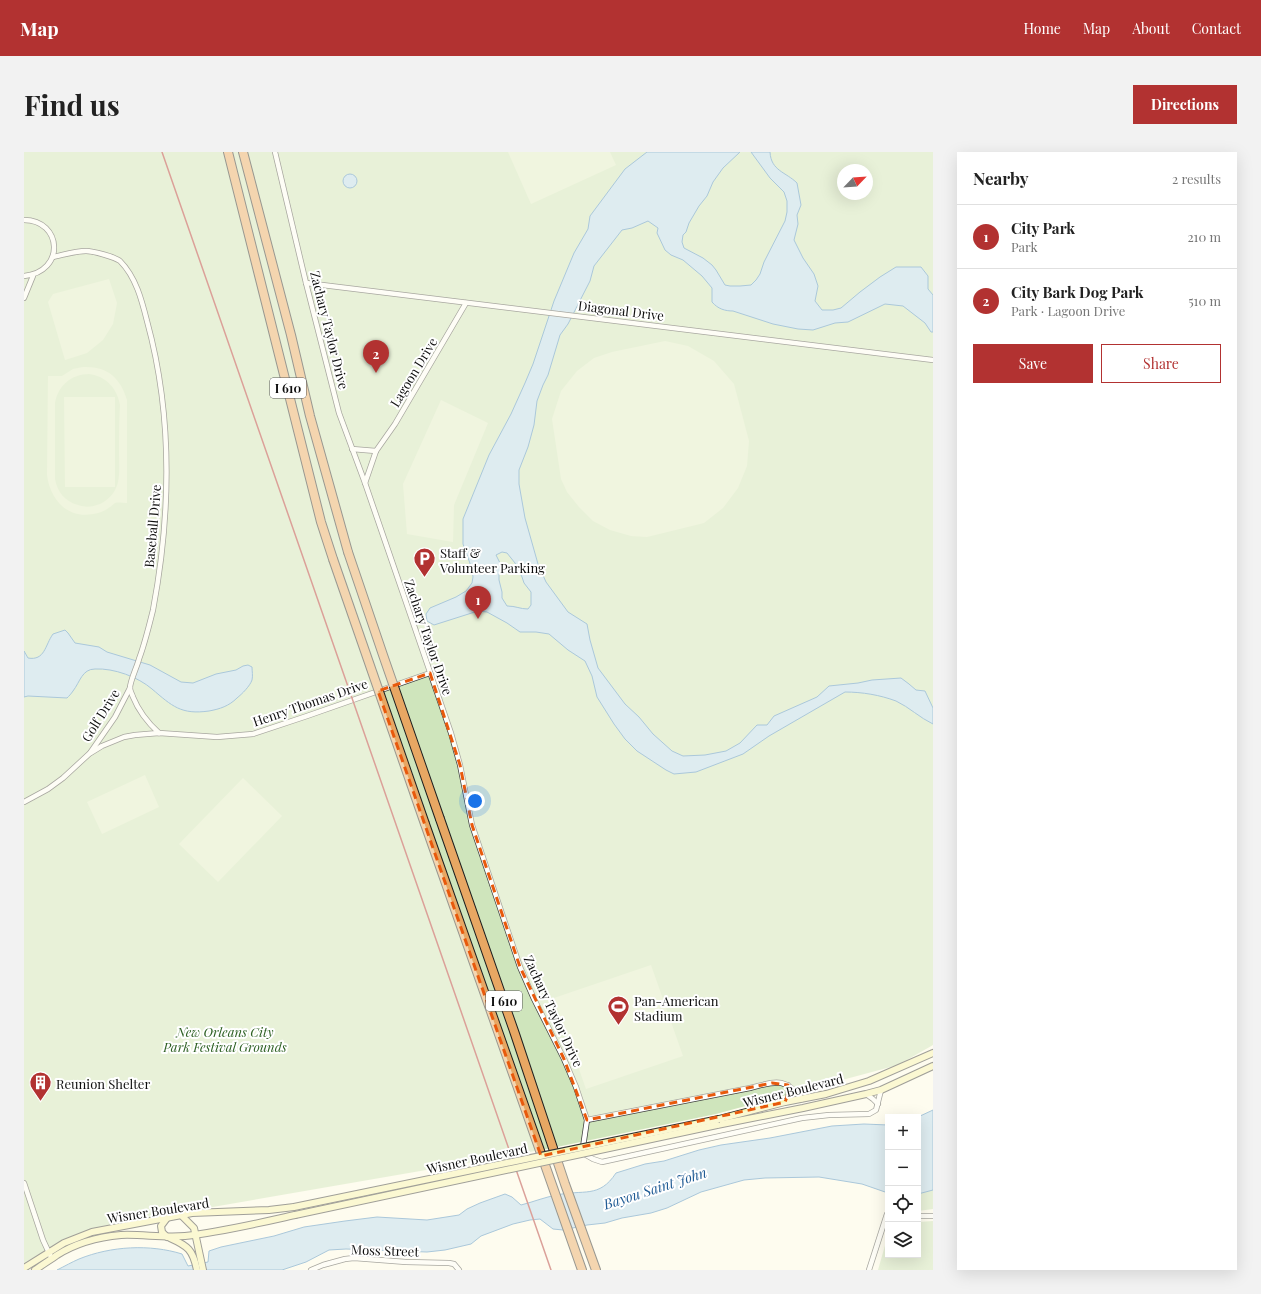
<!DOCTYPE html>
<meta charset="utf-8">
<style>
body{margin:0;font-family:"Playfair Display",serif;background:#f2f2f2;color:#222}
.controls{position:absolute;right:12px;bottom:12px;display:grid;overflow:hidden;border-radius:0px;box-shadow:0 4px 16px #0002}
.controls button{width:36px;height:36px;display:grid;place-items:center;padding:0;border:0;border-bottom:1px solid #e0e0e0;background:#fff;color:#222;font:20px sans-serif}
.compass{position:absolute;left:813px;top:12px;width:36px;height:36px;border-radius:50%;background:#fff;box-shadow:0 4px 16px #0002;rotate:65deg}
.you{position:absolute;left:451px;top:649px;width:14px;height:14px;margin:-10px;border:3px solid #fff;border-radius:50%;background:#1a73e8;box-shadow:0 0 0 6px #1a73e833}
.badge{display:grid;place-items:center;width:26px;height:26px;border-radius:50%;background:#b23231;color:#fff;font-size:13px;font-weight:700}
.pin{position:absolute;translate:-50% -33px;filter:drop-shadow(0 1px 2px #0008)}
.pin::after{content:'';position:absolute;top:21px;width:14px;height:12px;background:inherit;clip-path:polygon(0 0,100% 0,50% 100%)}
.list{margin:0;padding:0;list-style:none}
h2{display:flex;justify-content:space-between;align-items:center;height:52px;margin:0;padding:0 16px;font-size:17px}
h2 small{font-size:13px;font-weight:400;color:#767676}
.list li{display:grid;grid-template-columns:26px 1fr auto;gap:12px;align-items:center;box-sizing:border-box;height:64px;padding:0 16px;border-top:1px solid #e0e0e0}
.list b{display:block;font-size:15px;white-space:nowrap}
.list p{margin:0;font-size:13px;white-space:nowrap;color:#767676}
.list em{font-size:13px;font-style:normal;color:#767676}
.actions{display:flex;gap:8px;padding:12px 16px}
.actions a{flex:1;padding:9px 0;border:1px solid #b23231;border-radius:0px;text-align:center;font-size:14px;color:#b23231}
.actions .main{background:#b23231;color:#fff}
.icon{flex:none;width:22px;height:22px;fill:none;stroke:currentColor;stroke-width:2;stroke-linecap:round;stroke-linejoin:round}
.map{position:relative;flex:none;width:909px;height:1118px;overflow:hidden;border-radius:0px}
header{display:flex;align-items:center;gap:24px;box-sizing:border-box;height:56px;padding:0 20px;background:#b23231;color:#fff}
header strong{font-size:19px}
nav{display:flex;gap:22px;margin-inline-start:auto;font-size:14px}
.intro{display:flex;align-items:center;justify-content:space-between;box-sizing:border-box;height:96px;padding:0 24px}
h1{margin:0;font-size:28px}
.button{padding:10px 18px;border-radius:0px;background:#b23231;color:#fff;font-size:14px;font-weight:700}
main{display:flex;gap:24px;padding:0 24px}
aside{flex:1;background:#fff;border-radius:0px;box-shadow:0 4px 16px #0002}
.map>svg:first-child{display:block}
.green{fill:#cfe5bc;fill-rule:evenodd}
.pitch{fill:#e0edcd;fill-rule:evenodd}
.water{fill:#b8d9f1;stroke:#4689c2;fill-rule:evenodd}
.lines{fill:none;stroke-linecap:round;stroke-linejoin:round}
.street-casing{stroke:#414141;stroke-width:6}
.secondary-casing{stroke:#303030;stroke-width:8}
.highway-casing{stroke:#1f1f1f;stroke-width:10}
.street{stroke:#fff;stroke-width:4.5}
.secondary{stroke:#f8f4b0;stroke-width:6}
.highway{stroke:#e8a763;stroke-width:8}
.rail{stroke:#b23231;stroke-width:1.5}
.secondary-bridge-casing{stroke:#303030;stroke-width:8;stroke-linecap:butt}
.highway-bridge-casing{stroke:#1f1f1f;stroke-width:10;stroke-linecap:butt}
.secondary-bridge{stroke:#f8f4b0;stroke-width:6}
.highway-bridge{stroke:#e8a763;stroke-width:8}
.marked{fill:none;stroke:#e8590c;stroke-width:3;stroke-dasharray:8 5;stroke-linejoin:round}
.labels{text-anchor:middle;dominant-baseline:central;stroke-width:4;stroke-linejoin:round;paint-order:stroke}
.shield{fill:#fff;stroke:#565656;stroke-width:1}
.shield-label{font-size:12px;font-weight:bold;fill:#0e0e0e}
.street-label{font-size:13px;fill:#0e0e0e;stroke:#fff}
.poi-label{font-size:13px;fill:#0e0e0e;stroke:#fff;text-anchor:start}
.park-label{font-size:13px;font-style:italic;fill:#2d6023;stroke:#fff}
.water-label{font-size:14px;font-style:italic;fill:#215c95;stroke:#fff}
</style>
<header>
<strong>Map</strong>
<nav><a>Home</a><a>Map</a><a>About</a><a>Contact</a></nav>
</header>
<div class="intro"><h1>Find us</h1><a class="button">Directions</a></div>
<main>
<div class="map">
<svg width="909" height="1118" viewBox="0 0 909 1118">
<rect width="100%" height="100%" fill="#fefcef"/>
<g class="green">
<path d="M0 0H909V893L874 913 692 962 523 997 79 1074 44 1086 0 1111ZM819 18H843V42H819Z"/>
<polygon points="909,1038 909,1057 894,1059 894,1042"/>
<polygon points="909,1069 909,1118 854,1118 864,1083 864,1103 894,1103 894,1070"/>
</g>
<g class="pitch">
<polygon points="484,0 586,0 592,13 507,52"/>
<polygon points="85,127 93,151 89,172 79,188 63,201 41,208 24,150 29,142"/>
<polygon points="641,189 664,194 690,209 710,232 725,289 723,314 714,336 699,356 680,371 623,385 607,384 586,378 569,369 555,355 543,340 537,327 528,267 537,239 553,219 570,206 588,200"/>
<path d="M59 215C83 214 96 225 103 248V351C100 351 94 350 91 351 89 352 88 354 86 355 81 359 75 361 69 362 43 367 26 347 23 323L24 224H38L49 217ZM65 222C82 224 93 236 96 253 95 269 95 286 95 302 95 311 96 321 94 330 90 348 71 359 54 353 41 350 33 339 31 327V251C34 234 47 222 65 222Z"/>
<polygon points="40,245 91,245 91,335 41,335"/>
<polygon points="417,248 464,271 430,353 429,390 383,382 379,332"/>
<polygon points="121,623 135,655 78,682 63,650"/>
<polygon points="219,626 258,664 194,730 155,692"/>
<polygon points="627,813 659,904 562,937 530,846"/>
</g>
<g class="water">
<path d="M623 0H716L699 16 689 30 683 44 675 54 665 71 662 80 659 83 658 90 660 96 679 106 688 113 692 118 701 133 706 134H716L727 133 732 128 736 122 740 110 761 69 763 60V49L760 40 746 26 727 0H746C747 19 762 20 773 31L777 53 773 63 774 72 770 88 779 106 790 122 794 134 791 149 798 158H809L817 156 836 140 856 125 872 115H897L904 124V137L909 143V180H907L901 171 879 154 861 152 824 170 811 171 789 178 774 177 749 172 709 159C701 159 694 157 688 150V136L678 124 659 108 647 103 641 98 633 81 634 76 624 69 608 76 598 78 570 114 566 129 544 172 536 183 524 223 519 233 513 249 510 273 504 295 495 318V332L501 366 514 412 522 430 544 460 563 472 566 488 574 516 601 552 615 565 629 582 648 599 659 604 681 603 702 599 716 591 733 573H743L750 564 793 545 805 534 834 531 848 528 877 526 885 532 892 538 901 539 909 556V572C896 566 885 555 872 549 856 543 838 540 821 540L745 584 719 602 672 620 650 622 642 618 613 599 601 587 590 572 573 545 568 524 561 509 544 498 525 482 512 480H496L483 471 463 460 454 459 410 473 403 469 402 462 406 456 432 445 442 439 448 431 449 425 448 417 439 392V367L465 303 487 262 501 231 509 212 530 149 550 101 564 77 566 64 601 17ZM478 400 483 401 491 411 498 425 500 431 507 440V453L504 457C496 457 492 454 483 454L478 446V440L475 428V422L478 415 472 403Z"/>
<circle cx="326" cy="29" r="7"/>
<path d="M41 478 44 481 51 491 75 495 83 500 126 513 157 530 169 531 192 522 212 518 219 514 224 513 228 515C228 519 229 524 228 528 226 534 218 542 213 546 205 554 196 557 185 559 157 563 148 554 128 537 114 525 90 516 71 517 58 517 56 530 49 539 47 542 45 544 43 546L4 544 0 545V499L4 506C21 509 21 493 29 482Z"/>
<polygon points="909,958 909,1038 894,1042 894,965"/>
<path d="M840 972 864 973V1041L838 1032 795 1025 741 1026 720 1028 677 1040 643 1056 627 1061 598 1066 581 1071 563 1073 539 1078 529 1077 516 1067 506 1068 489 1072 457 1084 447 1092 421 1098 403 1100 322 1097 305 1098 282 1110 258 1118H33C41 1114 48 1110 55 1107 87 1094 126 1092 158 1102L164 1114 184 1110 185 1099 197 1095 250 1084 280 1075 321 1069 353 1065 403 1068 435 1063 443 1057 456 1051 481 1042 488 1045 497 1053C509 1050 521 1045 533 1043 559 1037 575 1047 592 1021L621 1012 640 1009 675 998 697 993 746 986 808 974Z"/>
</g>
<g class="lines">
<defs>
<g id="street">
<polyline points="251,0 282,131 315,261 341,331 427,581 436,613 448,673 496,815 510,847 540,907 552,935 563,968 559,995 562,1003 569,1007 578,1010 778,966 805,963 845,962 852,958 857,938"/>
<path d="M0 68C38 68 42 120 0 124"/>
<path d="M29 105C39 103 51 99 62 99 69 99 91 105 96 109 112 125 118 149 123 169 149 264 147 362 129 458 125 474 121 491 115 507 113 515 106 529 106 536 106 539 108 542 109 545 115 560 123 570 135 581"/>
<polyline points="282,131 909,208"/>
<polyline points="0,146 9,124"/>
<polyline points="328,297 352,299"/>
<polyline points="341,331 352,299 371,272 442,151"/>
<polyline points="66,601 91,565 106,536"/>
<polyline points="0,650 24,637 39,626 65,602 78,594 100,585 111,583 135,581 193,585 229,582 283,564 406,521"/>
<polyline points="842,942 849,947 854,952"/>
<path d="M762 950C766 945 765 939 764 933"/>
<path d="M563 968 726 936C751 930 760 924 778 947"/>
<polyline points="0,1031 19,1088 26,1103"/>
<polyline points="894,1064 909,1064"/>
<polyline points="287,1118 299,1113 321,1107 330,1106 382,1110 425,1111 430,1112 435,1118"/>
<polyline points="845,1118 863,1062 864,1062"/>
</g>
<g id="secondary">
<polyline points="695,967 761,950 802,942 845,929 909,901"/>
<polyline points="693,973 779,956 842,942 857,938 909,914"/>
<polyline points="157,1063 170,1076 179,1118"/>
<polyline points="143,1085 138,1080 137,1074 143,1066"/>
<path d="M146 1086C164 1094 169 1098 173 1118"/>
<polyline points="0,1116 40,1091 68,1080 168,1061 245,1058 270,1055"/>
<path d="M11 1118C18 1113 26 1108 33 1103 52 1091 75 1085 97 1083 118 1082 139 1086 161 1084 198 1080 235 1071 271 1063"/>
</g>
<g id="highway">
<polyline points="204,0 297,370 309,407"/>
<polyline points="219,0 267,183 286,264 324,400"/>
<polyline points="416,667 491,882 541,1032 572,1118"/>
<polyline points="401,672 558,1118"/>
</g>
</defs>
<use href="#street" class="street-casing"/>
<use href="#secondary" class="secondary-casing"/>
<use href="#highway" class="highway-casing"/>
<use href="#street" class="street"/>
<use href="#secondary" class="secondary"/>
<use href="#highway" class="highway"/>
<polyline class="rail" points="138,0 527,1118"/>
<defs>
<g id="secondary-bridge">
<polyline points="270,1055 695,967"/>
<polyline points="271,1063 693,973"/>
</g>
<g id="highway-bridge">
<polyline points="324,400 359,503 416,667"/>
<polyline points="309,407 401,672"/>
</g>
</defs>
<use href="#secondary-bridge" class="secondary-bridge-casing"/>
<use href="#highway-bridge" class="highway-bridge-casing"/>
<use href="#secondary-bridge" class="secondary-bridge"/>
<use href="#highway-bridge" class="highway-bridge"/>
</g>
<path d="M0 0H909V1118H0ZM406 521 436 613 448 673 496 815 540 907 563 968 748 931 764 933 765 940 761 950 517 1004 354 539Z" fill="#fefcef" fill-opacity=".55" fill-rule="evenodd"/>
<path class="marked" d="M406 521 436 613 448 673 496 815 540 907 563 968 748 931 764 933 765 940 761 950 517 1004 354 539Z"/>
<defs>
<symbol id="parking-pin" viewBox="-11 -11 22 30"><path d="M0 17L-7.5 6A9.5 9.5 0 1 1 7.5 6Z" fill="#b23231" stroke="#fff"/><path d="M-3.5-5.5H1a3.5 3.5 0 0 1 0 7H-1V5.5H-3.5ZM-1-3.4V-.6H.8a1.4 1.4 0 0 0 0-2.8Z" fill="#fff"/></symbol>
<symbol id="stadium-pin" viewBox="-11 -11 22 30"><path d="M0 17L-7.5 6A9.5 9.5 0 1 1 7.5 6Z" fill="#b23231" stroke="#fff"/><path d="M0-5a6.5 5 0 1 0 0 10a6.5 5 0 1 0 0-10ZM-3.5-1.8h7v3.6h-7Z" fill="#fff"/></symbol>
<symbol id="building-pin" viewBox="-11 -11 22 30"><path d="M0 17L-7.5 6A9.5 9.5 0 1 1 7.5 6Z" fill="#b23231" stroke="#fff"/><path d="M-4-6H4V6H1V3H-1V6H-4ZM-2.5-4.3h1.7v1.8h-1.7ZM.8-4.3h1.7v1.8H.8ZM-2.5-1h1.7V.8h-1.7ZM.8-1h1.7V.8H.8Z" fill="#fff"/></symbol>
</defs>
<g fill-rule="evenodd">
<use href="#parking-pin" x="388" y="394" width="25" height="34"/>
<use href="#stadium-pin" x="582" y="842" width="25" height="34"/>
<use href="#building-pin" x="4" y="918" width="25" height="34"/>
</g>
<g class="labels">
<g class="shield">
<rect x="246" y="226" width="36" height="20" rx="3"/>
<rect x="462" y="839" width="36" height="20" rx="3"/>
</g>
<g class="shield-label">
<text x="264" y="236">I 610</text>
<text x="480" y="849">I 610</text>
</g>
<g class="street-label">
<text transform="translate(597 158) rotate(7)">Diagonal Drive</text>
<text transform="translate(306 178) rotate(76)">Zachary Taylor Drive</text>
<text transform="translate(389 220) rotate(-59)">Lagoon Drive</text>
<text transform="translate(128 374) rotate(-85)">Baseball Drive</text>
<text transform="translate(405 485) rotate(71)">Zachary Taylor Drive</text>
<text transform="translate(286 550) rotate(-19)">Henry Thomas Drive</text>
<text transform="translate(76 563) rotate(-58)">Golf Drive</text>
<text transform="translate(530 859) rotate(65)">Zachary Taylor Drive</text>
<text transform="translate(769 938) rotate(-14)">Wisner Boulevard</text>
<text transform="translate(453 1006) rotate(-12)">Wisner Boulevard</text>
<text transform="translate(134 1058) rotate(-9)">Wisner Boulevard</text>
<text transform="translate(361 1098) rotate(2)">Moss Street</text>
</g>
<g class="poi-label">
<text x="416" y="400">Staff &amp;<tspan x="416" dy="15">Volunteer Parking</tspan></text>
<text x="610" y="848">Pan-American<tspan x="610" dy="15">Stadium</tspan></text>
<text x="32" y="931">Reunion Shelter</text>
</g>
<g class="park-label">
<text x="201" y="879">New Orleans City<tspan x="201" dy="15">Park Festival Grounds</tspan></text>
</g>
<g class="water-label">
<text transform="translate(631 1036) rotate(-18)">Bayou Saint John</text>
</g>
</g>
</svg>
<div class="controls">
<button>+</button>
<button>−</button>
<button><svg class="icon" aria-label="locate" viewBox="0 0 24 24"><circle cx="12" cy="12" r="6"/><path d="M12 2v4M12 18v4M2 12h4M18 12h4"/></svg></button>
<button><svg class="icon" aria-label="layers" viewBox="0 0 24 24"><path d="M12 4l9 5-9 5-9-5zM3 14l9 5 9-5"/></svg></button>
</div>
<svg class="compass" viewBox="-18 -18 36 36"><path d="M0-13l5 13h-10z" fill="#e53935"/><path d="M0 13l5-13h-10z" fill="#767676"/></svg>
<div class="you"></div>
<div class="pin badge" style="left:454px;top:467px">1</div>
<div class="pin badge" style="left:352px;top:221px">2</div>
</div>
<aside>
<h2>Nearby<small>2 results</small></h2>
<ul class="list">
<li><span class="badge">1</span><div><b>City Park</b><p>Park</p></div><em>210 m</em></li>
<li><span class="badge">2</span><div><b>City Bark Dog Park</b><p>Park · Lagoon Drive</p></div><em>510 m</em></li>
</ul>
<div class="actions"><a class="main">Save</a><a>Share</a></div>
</aside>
</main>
